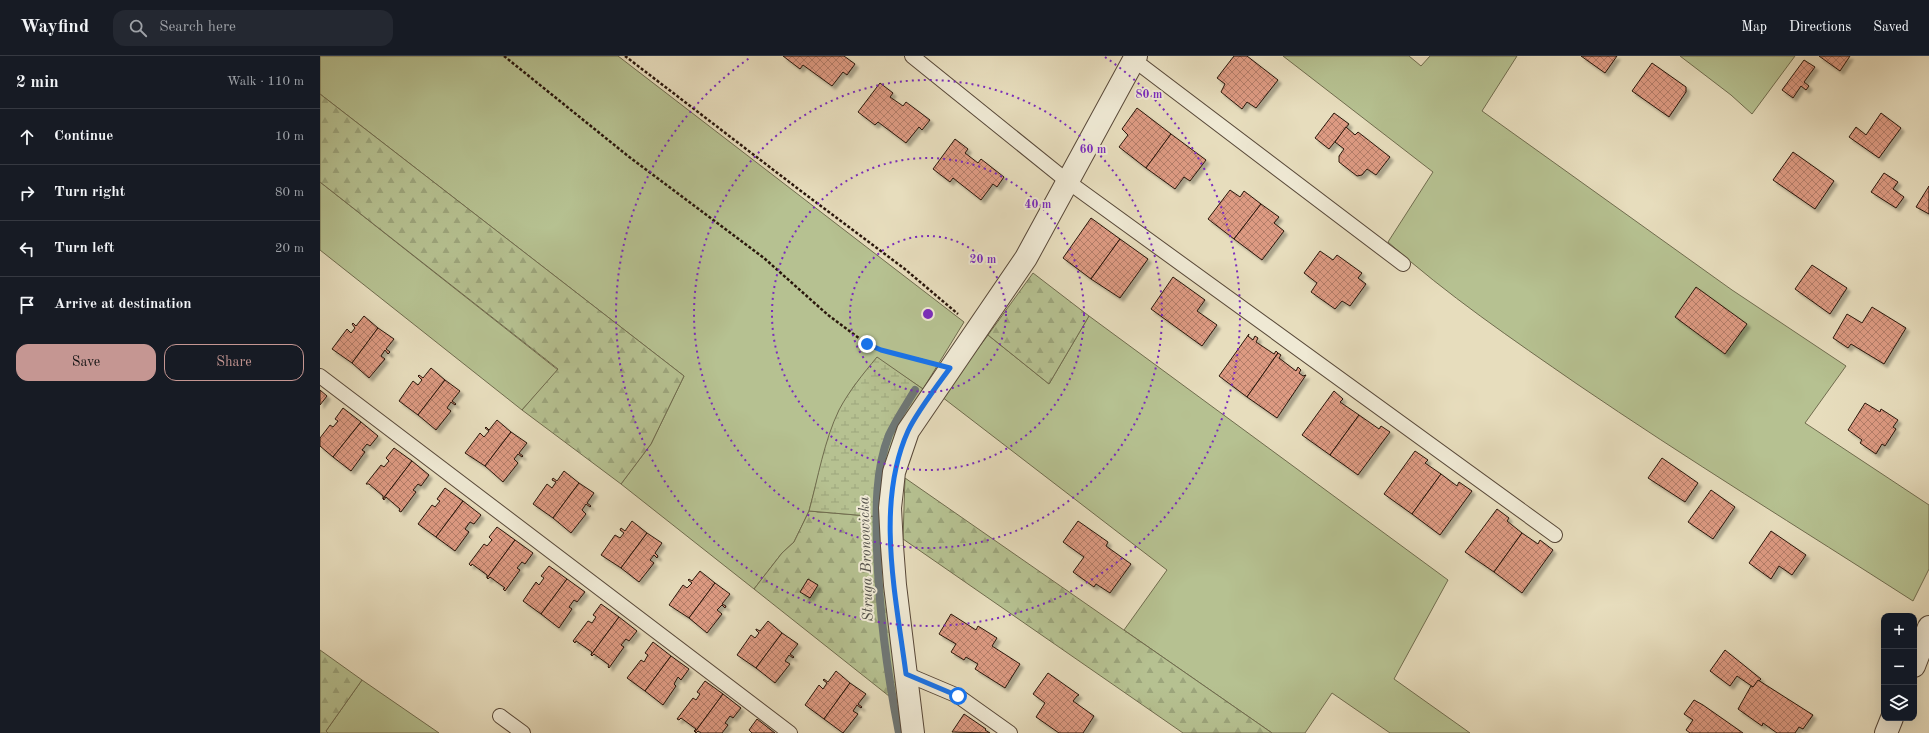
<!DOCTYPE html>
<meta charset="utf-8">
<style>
body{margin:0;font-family:"Old Standard TT",serif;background:#242831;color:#f1f3f6}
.controls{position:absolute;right:12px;bottom:12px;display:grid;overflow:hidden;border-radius:8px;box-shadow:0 4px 16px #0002}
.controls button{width:36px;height:36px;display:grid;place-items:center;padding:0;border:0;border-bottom:1px solid #363941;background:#171b24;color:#f1f3f6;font:20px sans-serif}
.stop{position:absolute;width:12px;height:12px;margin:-9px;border:3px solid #1a73e8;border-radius:50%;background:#fff}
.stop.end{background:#1a73e8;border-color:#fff;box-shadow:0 1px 4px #0008}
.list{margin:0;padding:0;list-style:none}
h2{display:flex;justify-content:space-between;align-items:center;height:52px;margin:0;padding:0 16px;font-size:17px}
h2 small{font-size:13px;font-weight:400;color:#9ea1a6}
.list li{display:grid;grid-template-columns:26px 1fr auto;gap:12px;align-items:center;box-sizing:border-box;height:56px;padding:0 16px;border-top:1px solid #363941}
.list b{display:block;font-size:15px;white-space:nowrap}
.list em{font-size:13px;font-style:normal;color:#9ea1a6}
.actions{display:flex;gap:8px;padding:12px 16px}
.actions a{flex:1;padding:9px 0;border:1px solid #c59692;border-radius:12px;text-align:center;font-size:14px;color:#c59692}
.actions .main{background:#c59692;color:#111}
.icon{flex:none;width:22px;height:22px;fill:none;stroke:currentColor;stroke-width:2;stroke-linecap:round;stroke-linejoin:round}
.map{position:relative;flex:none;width:1609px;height:677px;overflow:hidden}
header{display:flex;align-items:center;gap:24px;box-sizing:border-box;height:56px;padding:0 20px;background:#171b24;border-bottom:1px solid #363941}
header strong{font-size:19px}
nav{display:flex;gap:22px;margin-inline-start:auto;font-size:14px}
.search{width:280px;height:36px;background:#242831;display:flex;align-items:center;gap:10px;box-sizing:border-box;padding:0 14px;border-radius:12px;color:#9ea1a6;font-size:15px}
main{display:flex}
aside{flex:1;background:#171b24}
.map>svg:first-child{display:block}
.grass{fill:#b6c191;stroke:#706c4e}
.forest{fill:url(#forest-firs);stroke:#706c4e}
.wetland{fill:url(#wetland-marsh);stroke:#706c4e}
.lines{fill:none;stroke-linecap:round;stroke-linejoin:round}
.stream{stroke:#6f7775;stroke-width:8}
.building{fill:url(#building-cross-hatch);stroke:#29160b;filter:url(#shadow)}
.lane-casing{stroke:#584838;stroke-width:16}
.street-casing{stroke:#584838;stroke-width:24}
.path{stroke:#29160b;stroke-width:2.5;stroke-dasharray:3 2;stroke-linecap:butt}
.lane{stroke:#efe9d4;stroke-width:14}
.street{stroke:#efe9d4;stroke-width:22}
.route{stroke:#1a73e8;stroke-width:5}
.ring{fill:none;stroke:#7b2cbf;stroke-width:2;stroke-dasharray:2 4}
.labels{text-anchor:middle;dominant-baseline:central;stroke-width:4;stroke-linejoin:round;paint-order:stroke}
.water-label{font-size:15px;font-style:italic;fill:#524f49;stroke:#efe9d4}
.centre{fill:#7b2cbf;stroke:#efe9d4;stroke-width:2}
.ring-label{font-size:12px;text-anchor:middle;font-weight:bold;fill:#7b2cbf;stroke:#efe9d4;stroke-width:4;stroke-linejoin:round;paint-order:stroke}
</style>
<header>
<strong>Wayfind</strong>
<div class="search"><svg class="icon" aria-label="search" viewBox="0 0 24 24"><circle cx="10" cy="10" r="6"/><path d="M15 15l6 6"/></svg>Search here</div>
<nav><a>Map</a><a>Directions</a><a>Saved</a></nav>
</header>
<main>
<aside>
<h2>2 min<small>Walk · 110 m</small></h2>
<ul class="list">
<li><svg class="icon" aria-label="ahead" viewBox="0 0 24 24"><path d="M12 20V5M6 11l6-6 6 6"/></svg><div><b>Continue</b></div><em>10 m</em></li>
<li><svg class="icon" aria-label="right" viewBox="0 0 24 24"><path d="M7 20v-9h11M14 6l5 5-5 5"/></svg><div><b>Turn right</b></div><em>80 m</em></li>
<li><svg class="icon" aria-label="left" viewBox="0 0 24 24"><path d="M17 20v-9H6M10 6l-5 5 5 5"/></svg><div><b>Turn left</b></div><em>20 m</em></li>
<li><svg class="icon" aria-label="arrive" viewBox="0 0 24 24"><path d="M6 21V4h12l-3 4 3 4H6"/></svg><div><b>Arrive at destination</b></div></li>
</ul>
<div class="actions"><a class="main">Save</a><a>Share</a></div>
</aside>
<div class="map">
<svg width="1609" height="677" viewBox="0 0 1609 677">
<defs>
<pattern id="forest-firs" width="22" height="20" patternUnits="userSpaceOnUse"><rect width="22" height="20" fill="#b6c191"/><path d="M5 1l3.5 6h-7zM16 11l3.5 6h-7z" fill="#9ca57c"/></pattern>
<pattern id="wetland-marsh" width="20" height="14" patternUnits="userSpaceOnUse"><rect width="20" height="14" fill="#b6c191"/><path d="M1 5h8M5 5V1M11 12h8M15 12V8" fill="none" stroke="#9ca57c"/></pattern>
<pattern id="building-cross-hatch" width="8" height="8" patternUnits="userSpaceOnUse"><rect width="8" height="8" fill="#dd9a82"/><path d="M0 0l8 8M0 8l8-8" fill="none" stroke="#b37d69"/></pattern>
<filter id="shadow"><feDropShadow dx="3.5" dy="3.5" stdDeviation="1" flood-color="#0004"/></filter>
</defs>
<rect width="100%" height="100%" fill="#e7ddbd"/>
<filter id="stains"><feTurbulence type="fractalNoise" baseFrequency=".005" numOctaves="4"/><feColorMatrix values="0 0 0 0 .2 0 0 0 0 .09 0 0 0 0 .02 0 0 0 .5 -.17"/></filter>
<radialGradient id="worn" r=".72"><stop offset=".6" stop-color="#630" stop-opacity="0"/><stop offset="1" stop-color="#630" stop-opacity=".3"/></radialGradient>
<g class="grass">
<polygon points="0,0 298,0 644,266 603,333 557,302 534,330 519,355 507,387 489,455 474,486 462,497 434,533 301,428 331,388 364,320 0,38"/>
<path d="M963 0H1089L1101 10 1110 0H1197L1162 55 1412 234 1526 310 1485 367 1609 449V513L1593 545C1481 473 1367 403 1257 328 1192 283 1127 239 1068 186L1113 116Z"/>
<polygon points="1360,0 1475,0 1432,58 1411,39"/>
<polygon points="0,126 238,314 202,354 0,194"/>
<polygon points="769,260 1128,524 1074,623 1150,677 1070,677 1012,637 985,677 952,677 804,574 847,514 622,341 668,279 729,328"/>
<polygon points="42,624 119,677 8,677 6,675"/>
</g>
<g class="forest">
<polygon points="0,38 364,320 331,388 301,428 202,354 238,313 0,126"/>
<polygon points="713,217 769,260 729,328 668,279"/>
<polygon points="585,422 952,677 863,677 583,483"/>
<polygon points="489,455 560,461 560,490 579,648 434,533 462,497 474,486"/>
<polygon points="0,594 42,624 6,675 8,677 0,677"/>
</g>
<path class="wetland" d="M557 301 603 333 586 360 560 461 489 455C498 422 504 385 519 354 529 335 543 318 557 301Z"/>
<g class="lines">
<path class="stream" d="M579 677C567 616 559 555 557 493 556 456 555 414 569 379 576 364 586 349 595 334"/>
</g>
<g class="building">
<polygon points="463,0 524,0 535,8 527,19 523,16 512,30 483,9 480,13"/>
<polygon points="914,0 927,0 958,24 936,52 927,46 922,53 901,36 905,28 897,22"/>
<polygon points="1261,0 1297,0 1285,17"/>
<polygon points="1499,0 1530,0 1520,15"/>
<polygon points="1484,4 1495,11 1484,26 1489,30 1486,34 1481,30 1473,42 1462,34"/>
<polygon points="1332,7 1366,31 1366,36 1349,61 1312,35"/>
<polygon points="560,27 573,37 570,41 583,50 586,46 610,64 602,74 599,71 586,87 558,66 555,69 538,56"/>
<polygon points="817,52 851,78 826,112 799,91 808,79 802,73"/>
<polygon points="1014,57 1029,68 1009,93 995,82"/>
<polygon points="1561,57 1581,72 1559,102 1529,81 1536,71 1546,79"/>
<polygon points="1026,71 1035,79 1038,76 1070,101 1056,119 1047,113 1042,119 1037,120 1019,106 1019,100 1024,93 1015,86"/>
<polygon points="851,78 886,104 870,125 864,121 855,133 826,112"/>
<polygon points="635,83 648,93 645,97 658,107 661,103 684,121 677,131 673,128 661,144 633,122 630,126 613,113"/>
<polygon points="1473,96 1514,125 1495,153 1453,124"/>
<polygon points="1564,117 1578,126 1573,133 1584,141 1576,152 1551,136"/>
<polygon points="1609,130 1609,158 1596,151"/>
<polygon points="910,134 920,141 924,135 941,148 914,183 888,163"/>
<polygon points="941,148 959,161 954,167 964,175 942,204 914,183"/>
<polygon points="771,162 800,183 771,223 743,202"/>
<polygon points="800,183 828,203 800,242 771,223"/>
<polygon points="1000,195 1013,204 1017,199 1042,217 1038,222 1046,228 1030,250 1022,245 1015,253 991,236 997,227 984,217"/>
<polygon points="1492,209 1527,232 1510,258 1475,233"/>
<polygon points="853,221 885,244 877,255 897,269 882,290 831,253"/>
<polygon points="1376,231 1427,268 1405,298 1355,261"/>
<polygon points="1552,251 1586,272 1564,308 1531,288 1528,292 1513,282 1527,258 1542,267"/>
<polygon points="44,260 58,272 32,307 12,293 27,273 31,277 35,272 32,268 33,267 36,270"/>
<polygon points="58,272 74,283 66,293 70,296 68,298 65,294 61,300 65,303 49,322 32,307"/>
<polygon points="929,278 928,280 933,284 935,280 938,282 936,286 954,298 956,295 958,297 927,341 899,320"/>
<polygon points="958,297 961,299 959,302 976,315 978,311 981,314 979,317 983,320 986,319 957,362 927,341"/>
<polygon points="111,312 125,324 98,359 79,345 93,325 98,329 102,324 98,320 99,319 103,322"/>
<polygon points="125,324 140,335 132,345 136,348 135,349 131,346 127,352 131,355 116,374 98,359"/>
<polygon points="0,334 7,340 0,349"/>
<polygon points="1014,335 1023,343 1020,346 1039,359 1010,399 982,379"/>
<polygon points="1545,347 1560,356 1561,353 1578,364 1573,371 1576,373 1565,390 1562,388 1556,398 1540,387 1542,384 1528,374"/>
<polygon points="23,352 41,366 13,401 0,390 0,382 10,369 13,371 18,365 15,363"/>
<polygon points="1039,359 1059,373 1061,370 1070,376 1038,419 1010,399"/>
<polygon points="177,364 191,376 165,410 145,397 160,377 164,381 169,375 165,372 166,371 169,374"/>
<polygon points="41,366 58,380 50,390 47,388 42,394 45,396 31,415 13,401"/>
<polygon points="191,376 207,387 199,397 203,400 202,401 198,398 194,403 198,407 183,426 165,410"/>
<polygon points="74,392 92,405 63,443 63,440 49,428 46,428 61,409 64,411 69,405 66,402"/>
<polygon points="1095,395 1108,404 1105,407 1121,418 1092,458 1064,438"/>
<polygon points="1342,402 1378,427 1365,446 1328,422"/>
<polygon points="92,405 109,419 101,430 98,428 93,434 96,436 81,456 79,455 80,453 66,441 64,444 63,443"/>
<polygon points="244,415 259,427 233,462 213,448 227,428 232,432 236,426 232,424 233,422 237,425"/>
<polygon points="1121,418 1137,430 1139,426 1152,435 1120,479 1092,458"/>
<polygon points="259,427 274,437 267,447 271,450 270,451 266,448 262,454 266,458 251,477 233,462"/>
<polygon points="125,432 143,445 116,481 98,468 112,449 115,451 120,445 117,443"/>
<polygon points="1391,434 1415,451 1393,483 1368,466"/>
<polygon points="143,445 161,459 154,468 150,466 145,473 149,476 135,495 116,481"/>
<polygon points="1177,453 1189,462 1187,465 1202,477 1174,516 1145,496"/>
<polygon points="312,465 327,477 301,512 281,499 295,479 300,482 304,477 300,474 301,472 305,475"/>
<polygon points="758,465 788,486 786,490 811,508 790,537 776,528 774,531 753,516 764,501 743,486"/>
<polygon points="177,471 195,484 167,522 167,519 152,508 151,510 149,508 164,488 167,490 172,484 169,481"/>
<polygon points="1451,475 1486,499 1472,519 1459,510 1451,523 1429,507"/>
<polygon points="327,477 342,487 335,497 338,500 337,502 334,499 330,504 334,507 319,526 301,512"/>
<polygon points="1202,477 1218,488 1220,484 1233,494 1202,537 1174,516"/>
<polygon points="195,484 213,497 205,508 202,506 197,512 200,514 185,535 183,533 185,532 170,521 168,523 167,522"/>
<polygon points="229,510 247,523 221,558 203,545 216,526 219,529 224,522 221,520"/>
<polygon points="380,515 395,527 369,562 349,549 363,529 367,532 372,527 368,524 369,523 372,525"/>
<polygon points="247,523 265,536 257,546 254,544 249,551 252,553 239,572 221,558"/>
<polygon points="488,523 498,529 490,542 480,536"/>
<polygon points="395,527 410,538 402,548 406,550 405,552 402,549 397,554 402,558 387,577 369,562"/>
<polygon points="281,548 299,561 271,599 272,596 256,585 255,587 253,585 268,565 272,567 276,561 273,559"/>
<polygon points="631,558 656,574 658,570 677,582 672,590 700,608 685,632 655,613 658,608 646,601 644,604 631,596 636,588 619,578"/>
<polygon points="299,561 317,575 309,585 306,583 301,589 304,591 289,612 288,611 289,609 274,598 272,600 271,599"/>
<polygon points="448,565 462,577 436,612 417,599 431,579 435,582 439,577 436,574 436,573 440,575"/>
<polygon points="462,577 478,588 470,598 474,601 473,602 469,599 465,605 470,608 455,627 436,612"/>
<polygon points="333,586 351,600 325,635 307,622 321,604 324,606 328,599 325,597"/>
<polygon points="1405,594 1441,623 1433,631 1417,620 1410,630 1390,615"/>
<polygon points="351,600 369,613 361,624 358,621 354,628 356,630 343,649 325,635"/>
<polygon points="516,615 530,627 504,663 485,649 499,629 503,633 507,627 503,624 504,623 508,626"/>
<polygon points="728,617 759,639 757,640 753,645 774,660 763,677 739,677 716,661 725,647 713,638"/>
<polygon points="1438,624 1493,659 1483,673 1479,671 1475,677 1457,677 1443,667 1442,670 1418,653 1431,630 1433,631"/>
<polygon points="385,625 403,638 375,676 374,675 376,673 361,662 359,664 357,663 373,642 376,644 380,638 377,636"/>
<polygon points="530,627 546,638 538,648 542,651 541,652 537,649 533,655 538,658 523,677 504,663"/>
<polygon points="403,638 421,652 413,662 410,660 405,667 408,669 402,677 381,677 378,675 376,677 375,676"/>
<polygon points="1374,644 1383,649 1423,677 1370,677 1366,674 1373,664 1364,658"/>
<polygon points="644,658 666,673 665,674 670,677 632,676"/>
<polygon points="437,663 455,677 432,677 429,674"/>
</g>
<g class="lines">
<defs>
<g id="lane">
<polyline points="592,0 747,125 1235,479"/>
<polyline points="814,4 1083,208"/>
<polyline points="0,320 470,677"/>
<polyline points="586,618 638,640 690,677"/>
<polyline points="180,660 203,677"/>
</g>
<g id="street">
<polyline points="1594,610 1609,571"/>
<polyline points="593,677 575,529 572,490 570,452 574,416 588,375 706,202 816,0"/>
<polyline points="1566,677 1572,662"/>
</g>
</defs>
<use href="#lane" class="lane-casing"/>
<use href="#street" class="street-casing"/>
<g class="path">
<polyline points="184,0 308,100 444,202 508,259 547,288 561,294 606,305"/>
<polyline points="305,0 477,132 586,214 638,258"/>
</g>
<use href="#lane" class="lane"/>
<use href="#street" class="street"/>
</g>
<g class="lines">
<path class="route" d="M547 288 561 294 630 312C617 330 597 356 588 375 555 448 576 541 586 618L638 640"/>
</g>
<g class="ring">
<circle cx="608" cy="258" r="78"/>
<circle cx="608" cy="258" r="156"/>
<circle cx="608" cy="258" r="234"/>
<path d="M785 1A312 312 0 1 1 431 1"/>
</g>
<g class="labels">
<g class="water-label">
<text transform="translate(547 503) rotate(-92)">Struga Bronowicka</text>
</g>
</g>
<circle cx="608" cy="258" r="6" class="centre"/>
<g class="ring-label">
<text x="829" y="42">80 m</text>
<text x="773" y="97">60 m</text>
<text x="718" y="152">40 m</text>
<text x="663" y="207">20 m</text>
</g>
<rect width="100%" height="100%" filter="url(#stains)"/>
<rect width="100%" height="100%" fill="url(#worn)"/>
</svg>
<div class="controls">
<button>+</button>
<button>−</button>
<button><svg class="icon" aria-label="layers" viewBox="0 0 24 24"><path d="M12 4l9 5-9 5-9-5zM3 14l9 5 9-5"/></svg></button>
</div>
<div class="stop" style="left:638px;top:640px"></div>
<div class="stop end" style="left:547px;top:288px"></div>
</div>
</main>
